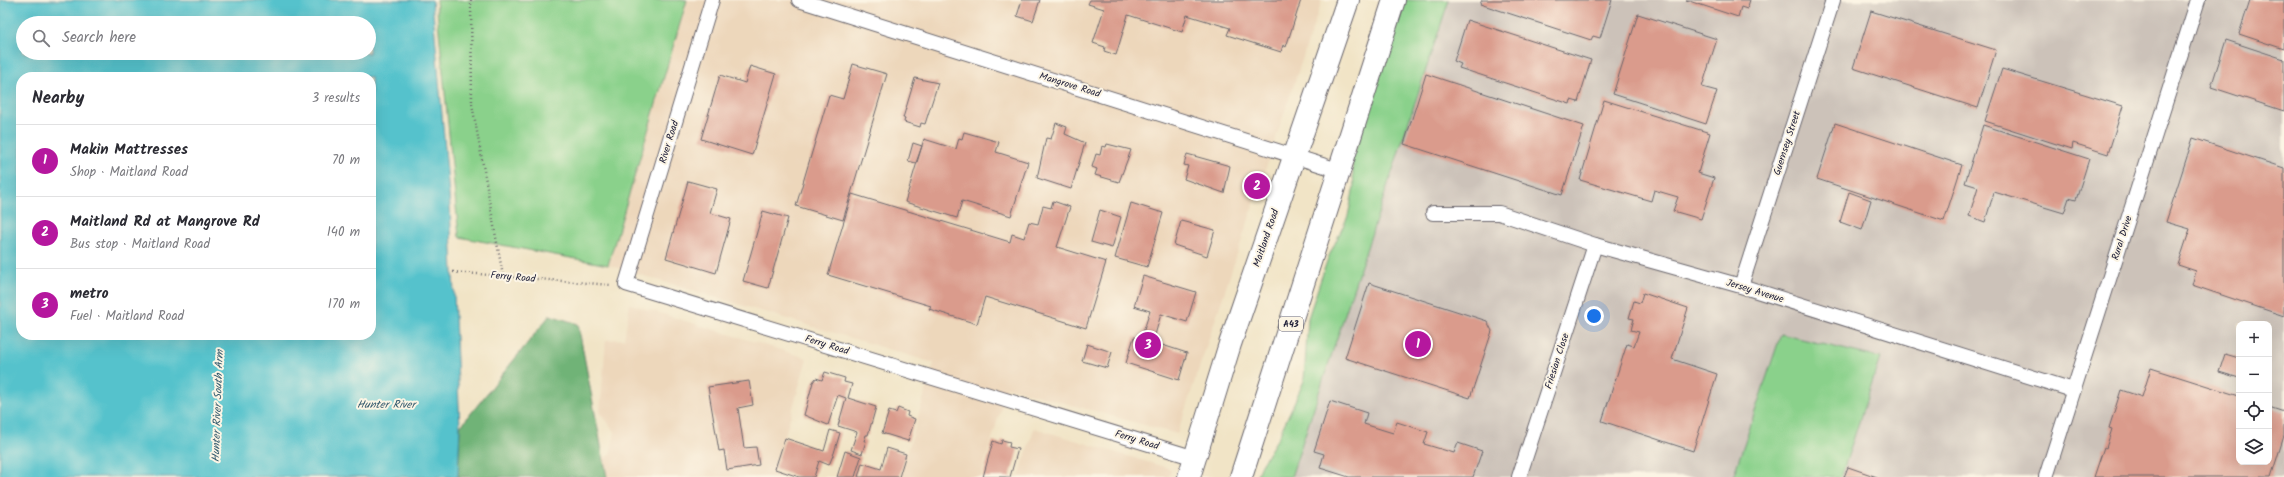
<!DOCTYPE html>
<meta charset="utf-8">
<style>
body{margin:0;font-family:Kalam,sans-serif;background:#f7f7f7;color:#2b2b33}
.controls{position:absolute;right:12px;bottom:12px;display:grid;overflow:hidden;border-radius:8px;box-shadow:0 4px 16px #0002}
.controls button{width:36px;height:36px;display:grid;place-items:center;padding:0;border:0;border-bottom:1px solid #e1e1e2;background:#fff;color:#2b2b33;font:20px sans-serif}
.you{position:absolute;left:1594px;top:316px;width:14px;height:14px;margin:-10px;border:3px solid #fff;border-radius:50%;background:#1a73e8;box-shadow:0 0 0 6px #1a73e833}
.badge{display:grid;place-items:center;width:26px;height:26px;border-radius:50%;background:#b5179e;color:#fff;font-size:13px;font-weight:700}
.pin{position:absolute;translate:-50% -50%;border:2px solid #fff;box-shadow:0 1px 4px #0006}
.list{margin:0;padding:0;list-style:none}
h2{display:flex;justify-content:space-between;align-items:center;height:52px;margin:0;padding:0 16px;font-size:17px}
h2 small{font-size:13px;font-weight:400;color:#7c7c81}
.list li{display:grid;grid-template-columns:26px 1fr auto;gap:12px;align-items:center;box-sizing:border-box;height:72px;padding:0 16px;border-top:1px solid #e1e1e2}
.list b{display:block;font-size:15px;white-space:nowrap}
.list p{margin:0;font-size:13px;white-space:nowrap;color:#7c7c81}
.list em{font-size:13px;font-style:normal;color:#7c7c81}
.icon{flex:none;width:22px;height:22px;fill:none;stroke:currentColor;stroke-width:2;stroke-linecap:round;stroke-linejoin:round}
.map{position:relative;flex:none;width:2284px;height:477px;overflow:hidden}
.search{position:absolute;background:#fff;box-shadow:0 4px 16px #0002;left:16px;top:16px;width:360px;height:44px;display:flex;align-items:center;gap:10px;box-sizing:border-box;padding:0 14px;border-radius:22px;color:#7c7c81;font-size:15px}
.panel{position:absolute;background:#fff;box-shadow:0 4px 16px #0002;left:16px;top:72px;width:360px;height:268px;border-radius:16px}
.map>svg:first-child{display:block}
.built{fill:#edd7bb}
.industrial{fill:#ccc2b9;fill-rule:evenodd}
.green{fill:#8ad18b;stroke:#567a63}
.forest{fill:#6fb377;stroke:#486a59}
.water{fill:#55c2cc;stroke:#3c7284;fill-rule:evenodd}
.building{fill:#da9b8c}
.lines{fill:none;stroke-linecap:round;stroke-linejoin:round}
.minor-casing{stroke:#6a666c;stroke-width:16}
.trunk-casing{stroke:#6a666c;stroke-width:24}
.path{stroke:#6a666c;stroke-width:2.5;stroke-dasharray:1 3;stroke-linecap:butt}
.minor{stroke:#fff;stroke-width:14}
.trunk{stroke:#fff;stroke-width:22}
.labels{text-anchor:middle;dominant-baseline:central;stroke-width:4;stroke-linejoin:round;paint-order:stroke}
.shield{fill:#fcf5e5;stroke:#63616e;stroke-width:1}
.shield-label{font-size:9px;font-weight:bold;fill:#22223b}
.street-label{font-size:10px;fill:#22223b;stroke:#fcf5e5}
.water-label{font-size:11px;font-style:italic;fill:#345a6e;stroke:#fcf5e5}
</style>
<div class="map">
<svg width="2284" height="477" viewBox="0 0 2284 477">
<rect width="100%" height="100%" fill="#fcf5e5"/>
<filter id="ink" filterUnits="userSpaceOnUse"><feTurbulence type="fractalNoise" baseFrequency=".025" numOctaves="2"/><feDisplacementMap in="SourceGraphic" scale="8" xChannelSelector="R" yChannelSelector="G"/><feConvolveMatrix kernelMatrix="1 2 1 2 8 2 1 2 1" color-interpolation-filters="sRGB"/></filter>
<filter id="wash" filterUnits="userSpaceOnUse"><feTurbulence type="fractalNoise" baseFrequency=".012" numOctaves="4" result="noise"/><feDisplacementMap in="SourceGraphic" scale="16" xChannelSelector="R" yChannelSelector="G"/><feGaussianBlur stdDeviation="0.9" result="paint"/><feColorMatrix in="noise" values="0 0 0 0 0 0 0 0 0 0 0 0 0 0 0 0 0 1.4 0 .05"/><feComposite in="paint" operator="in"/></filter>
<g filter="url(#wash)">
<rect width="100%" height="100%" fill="#f1e4c6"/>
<g class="built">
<polygon points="687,0 1322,0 1177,434 1007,387 981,477 900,477 934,363 608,265"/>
<polygon points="630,304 807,358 775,471 794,477 604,477 601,460 610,455 615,432 600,412 606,340 624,339"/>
<polygon points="1034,428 1171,469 1169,477 1019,477"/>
</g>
<path class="industrial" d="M1449 0H2284V477H1841L1880 358 1781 334 1733 477H1291ZM2239 324H2269V462H2239Z"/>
<g class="green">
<polygon points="436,0 687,0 608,265 459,237"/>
<polygon points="1405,0 1449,0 1291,477 1256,477 1261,465 1278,438 1304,381 1308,318 1328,258 1348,216 1354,187 1352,160"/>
<polygon points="1781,334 1880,358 1841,477 1733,477"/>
</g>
<polygon class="forest" points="550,315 578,324 607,477 458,477 460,427"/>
<path class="water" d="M0 0H432L450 206 460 427 458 477H0ZM23 23H369V53H23ZM21 77H371V335H21Z"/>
<g id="blocks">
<g class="building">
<polygon points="1022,0 1040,0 1033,21 1017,16"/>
<polygon points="1090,0 1301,0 1286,47 1283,45 1281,52 1227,35 1230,28 1187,15 1182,32 1128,15 1116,55 1104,51 1105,47 1093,43 1104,9 1088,4"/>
<polygon points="1482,0 1612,0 1600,38 1593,36 1591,40 1480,4"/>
<polygon points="1686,0 1750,0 1747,9 1741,7 1738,17"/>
<polygon points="2250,0 2284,0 2284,49 2239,34"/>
<polygon points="1871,11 1996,50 1978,108 1853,68"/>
<polygon points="1638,14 1717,39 1702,87 1717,91 1706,124 1613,94"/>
<polygon points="1467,20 1591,60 1578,102 1571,100 1570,104 1459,68 1461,64 1454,61"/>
<polygon points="2226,40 2284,59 2284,111 2211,87"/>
<polygon points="853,64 887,74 843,220 796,206 829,95 843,99"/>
<polygon points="750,66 776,74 752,155 701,139 720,75 745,83"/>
<polygon points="2002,69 2123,106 2108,154 2073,143 2072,149 1985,121"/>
<polygon points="1426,74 1584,126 1562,195 1404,144"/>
<polygon points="915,78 938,83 925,124 921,123 920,127 904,122 905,118 903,118"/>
<polygon points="1604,100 1710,133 1698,173 1714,178 1701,219 1673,211 1678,197 1654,190 1651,201 1580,180"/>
<polygon points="1056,123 1067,127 1065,134 1085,143 1071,189 1037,178 1046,138 1051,139"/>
<polygon points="1835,123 1962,165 1944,221 1817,179"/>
<polygon points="1983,125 2089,159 2076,200 2069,198 2064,213 1994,192 1985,222 1969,216 1978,187 1965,183"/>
<polygon points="964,132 999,142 996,152 1028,162 1011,216 962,201 957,218 905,202 924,139 956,149 959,138 962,139"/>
<polygon points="2193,138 2284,168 2284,316 2192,285 2196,271 2178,265 2190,229 2166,222"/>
<polygon points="913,143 922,146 916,163 908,161"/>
<polygon points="1107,144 1131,150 1119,182 1095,175 1097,169 1092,167 1096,154 1100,155 1102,146 1106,147"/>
<polygon points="1187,154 1230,166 1224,193 1184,179 1188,166 1184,165"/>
<polygon points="688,181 717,189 710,213 731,219 716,273 666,258"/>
<polygon points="1849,192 1871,200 1862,230 1840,222"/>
<polygon points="852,194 1010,242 1012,234 1024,238 1029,222 1038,224 1043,206 1051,208 1053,201 1070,207 1057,247 1106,262 1086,328 985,297 977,324 929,309 931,306 828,275"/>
<polygon points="1131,203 1163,213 1147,267 1115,258"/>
<polygon points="1100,210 1121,217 1112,248 1091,242"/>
<polygon points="763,211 788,218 768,288 743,281"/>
<polygon points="1181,221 1215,230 1207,256 1174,245"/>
<polygon points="1143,276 1196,292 1187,322 1161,314 1153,342 1187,353 1179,380 1126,363 1134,337 1141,339 1150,311 1134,306"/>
<polygon points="1369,283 1487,321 1492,331 1470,398 1345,358"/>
<polygon points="1643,293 1688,308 1672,359 1717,374 1693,451 1602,421 1627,344 1634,346 1639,332 1631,330 1634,319 1629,318 1634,301 1640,303"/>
<polygon points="1087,344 1112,352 1107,368 1082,361"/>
<polygon points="2225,354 2239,358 2239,378 2219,372"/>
<polygon points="2151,368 2239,396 2239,462 2269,462 2269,407 2284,412 2284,436 2271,477 2094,477 2104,447 2106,448 2112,429 2109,428 2121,390 2142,397"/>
<polygon points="825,372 845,378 844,382 852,384 848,398 876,407 868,435 866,435 864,441 866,441 862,454 851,450 857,432 838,426 846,398 838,395 828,425 804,415 813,382 816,378 822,380"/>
<polygon points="749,381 753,405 738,408 744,448 756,447 759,465 727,470 724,450 719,451 708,387"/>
<polygon points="1330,401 1367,413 1364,424 1393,433 1397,422 1428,432 1424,444 1454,453 1458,443 1482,451 1473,477 1349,477 1320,468 1324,454 1314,451"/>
<polygon points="898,408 908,412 907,416 915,419 908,441 882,433 889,411 896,413"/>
<polygon points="830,430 840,433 834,453 829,465 819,461 814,477 799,477 775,469 785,438 824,451"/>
<polygon points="1002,440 1010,442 1009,447 1018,449 1010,477 983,477 993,441 1001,444"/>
<polygon points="887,448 906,454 899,477 858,477 862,463 881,469"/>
<polygon points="845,451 861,457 855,477 837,477"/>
<polygon points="1848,467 1877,477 1844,477"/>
</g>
</g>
</g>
<g filter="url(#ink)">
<use href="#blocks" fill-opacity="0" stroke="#6a666c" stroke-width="1"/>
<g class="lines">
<defs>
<g id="minor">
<polyline points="712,0 626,284 1195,458"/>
<polyline points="799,0 1341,171"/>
<polyline points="1433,213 1499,213 1595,245 1741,286 2073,390"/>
<polyline points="1741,286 1833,0"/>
<polyline points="1519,477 1595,245"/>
<polyline points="2046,477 2198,0"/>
</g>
<g id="trunk">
<polyline points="1189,477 1230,344 1348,0"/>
<polyline points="1241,477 1394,0"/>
</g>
</defs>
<use href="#minor" class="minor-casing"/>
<use href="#trunk" class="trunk-casing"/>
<g class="path">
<polyline points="471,0 472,104 503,276"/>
<polyline points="453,272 611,285"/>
</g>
<use href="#minor" class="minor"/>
<use href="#trunk" class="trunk"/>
</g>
</g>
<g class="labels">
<rect class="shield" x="1279" y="317" width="24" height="14" rx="3"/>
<g class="shield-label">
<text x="1291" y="324">A43</text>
</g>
<g class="street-label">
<text transform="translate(1070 85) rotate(17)">Mangrove Road</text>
<text transform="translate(669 142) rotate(-73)">River Road</text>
<text transform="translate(1787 143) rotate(-72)">Guernsey Street</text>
<text transform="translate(1266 238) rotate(-71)">Maitland Road</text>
<text transform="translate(2122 238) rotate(-72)">Rural Drive</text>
<text transform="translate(513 277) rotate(5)">Ferry Road</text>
<text transform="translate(1755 291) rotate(17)">Jersey Avenue</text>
<text transform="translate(827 345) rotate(17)">Ferry Road</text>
<text transform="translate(1557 361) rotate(-72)">Friesian Close</text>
<text transform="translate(1137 440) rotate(17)">Ferry Road</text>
</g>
<g class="water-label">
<text x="386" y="405">Hunter River</text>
<text transform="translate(218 406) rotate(-88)">Hunter River South Arm</text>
</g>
</g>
</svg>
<div class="controls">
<button>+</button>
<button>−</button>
<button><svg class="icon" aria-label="locate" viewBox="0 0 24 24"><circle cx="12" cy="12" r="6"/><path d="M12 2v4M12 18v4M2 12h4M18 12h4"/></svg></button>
<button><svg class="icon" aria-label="layers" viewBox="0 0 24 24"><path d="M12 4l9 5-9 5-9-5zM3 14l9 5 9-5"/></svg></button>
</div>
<div class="you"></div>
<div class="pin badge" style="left:1418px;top:344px">1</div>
<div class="pin badge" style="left:1257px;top:186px">2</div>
<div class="pin badge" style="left:1148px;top:345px">3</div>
<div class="search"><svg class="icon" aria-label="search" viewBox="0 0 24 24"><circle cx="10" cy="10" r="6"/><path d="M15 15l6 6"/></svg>Search here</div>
<section class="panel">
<h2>Nearby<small>3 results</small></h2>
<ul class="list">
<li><span class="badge">1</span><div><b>Makin Mattresses</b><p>Shop · Maitland Road</p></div><em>70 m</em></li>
<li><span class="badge">2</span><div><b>Maitland Rd at Mangrove Rd</b><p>Bus stop · Maitland Road</p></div><em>140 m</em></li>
<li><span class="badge">3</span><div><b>metro</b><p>Fuel · Maitland Road</p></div><em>170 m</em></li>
</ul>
</section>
</div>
